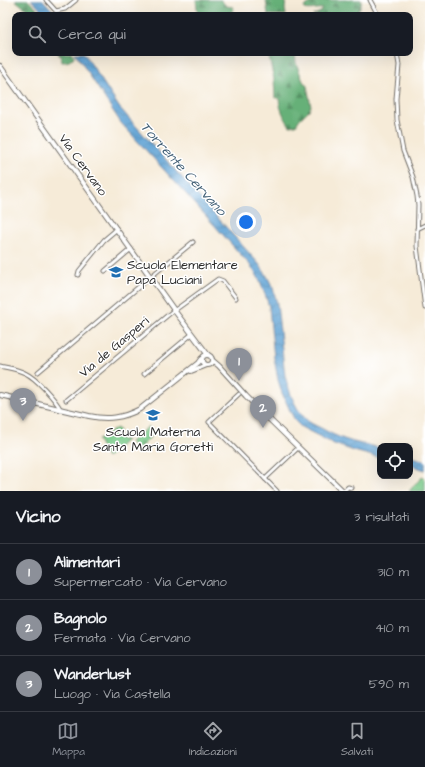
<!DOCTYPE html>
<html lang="it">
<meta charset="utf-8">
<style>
body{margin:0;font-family:"Architects Daughter",sans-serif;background:#20242c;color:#f1f3f6}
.controls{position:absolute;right:12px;bottom:12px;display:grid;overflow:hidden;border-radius:8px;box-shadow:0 4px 16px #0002}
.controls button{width:36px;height:36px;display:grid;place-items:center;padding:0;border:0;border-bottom:1px solid #363941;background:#171b24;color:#f1f3f6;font:20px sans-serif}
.you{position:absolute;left:246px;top:222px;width:14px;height:14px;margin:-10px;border:3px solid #fff;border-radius:50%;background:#1a73e8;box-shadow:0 0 0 6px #1a73e833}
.badge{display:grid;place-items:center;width:26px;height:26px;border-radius:50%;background:#8c9099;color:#fff;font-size:13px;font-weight:700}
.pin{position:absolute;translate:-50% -33px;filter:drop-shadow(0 1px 2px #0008)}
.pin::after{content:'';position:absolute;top:21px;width:14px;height:12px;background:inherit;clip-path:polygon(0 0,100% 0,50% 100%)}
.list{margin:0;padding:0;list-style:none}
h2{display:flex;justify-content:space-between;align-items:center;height:52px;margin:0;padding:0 16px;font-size:17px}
h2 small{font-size:13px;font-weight:400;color:#9ea1a6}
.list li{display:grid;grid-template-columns:26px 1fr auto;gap:12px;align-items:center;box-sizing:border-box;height:56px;padding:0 16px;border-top:1px solid #363941}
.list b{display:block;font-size:15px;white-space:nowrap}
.list p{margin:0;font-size:13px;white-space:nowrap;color:#9ea1a6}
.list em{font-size:13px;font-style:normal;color:#9ea1a6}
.icon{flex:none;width:22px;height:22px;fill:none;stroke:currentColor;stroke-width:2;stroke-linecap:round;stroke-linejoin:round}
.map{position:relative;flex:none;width:425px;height:491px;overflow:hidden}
.search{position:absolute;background:#171b24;box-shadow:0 4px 16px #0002;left:12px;right:12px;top:12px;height:44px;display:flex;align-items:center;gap:10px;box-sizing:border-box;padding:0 14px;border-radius:8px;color:#9ea1a6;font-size:15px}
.sheet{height:220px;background:#171b24}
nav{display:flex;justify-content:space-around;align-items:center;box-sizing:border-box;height:56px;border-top:1px solid #363941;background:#171b24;font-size:11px;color:#9ea1a6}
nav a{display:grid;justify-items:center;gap:2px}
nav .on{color:#8c9099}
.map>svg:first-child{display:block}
.forest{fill:url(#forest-firs);stroke:#486e52}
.cemetery{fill:url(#cemetery-stones);stroke:#547c5c}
.pitch{fill:#7dcc8d;stroke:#547c5c}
.water{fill:url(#water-waves);stroke:#466780}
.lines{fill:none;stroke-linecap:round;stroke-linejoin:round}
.street-casing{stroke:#726e68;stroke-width:5}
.secondary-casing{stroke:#726e68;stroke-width:6}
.street{stroke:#fff;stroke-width:3}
.secondary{stroke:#fff;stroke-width:4}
.labels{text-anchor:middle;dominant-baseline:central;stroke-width:3;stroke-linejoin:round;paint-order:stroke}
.street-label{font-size:13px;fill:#2b2b2b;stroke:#fff}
.poi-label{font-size:13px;fill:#2b2b2b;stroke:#fff;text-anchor:start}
.water-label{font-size:14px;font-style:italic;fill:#436177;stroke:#fff}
</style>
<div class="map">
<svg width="425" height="491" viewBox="0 0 425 491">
<defs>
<pattern id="forest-firs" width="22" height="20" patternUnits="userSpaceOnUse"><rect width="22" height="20" fill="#66b078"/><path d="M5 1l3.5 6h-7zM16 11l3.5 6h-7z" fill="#548f63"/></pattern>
<pattern id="cemetery-stones" width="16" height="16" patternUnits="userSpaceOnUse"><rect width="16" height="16" fill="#7dcc8d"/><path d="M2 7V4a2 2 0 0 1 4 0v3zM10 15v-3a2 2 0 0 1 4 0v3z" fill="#6caf7a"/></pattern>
<pattern id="water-waves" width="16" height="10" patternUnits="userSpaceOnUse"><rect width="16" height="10" fill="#61a3d4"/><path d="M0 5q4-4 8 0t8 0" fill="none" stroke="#5085ac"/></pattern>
</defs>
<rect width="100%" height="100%" fill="#fff"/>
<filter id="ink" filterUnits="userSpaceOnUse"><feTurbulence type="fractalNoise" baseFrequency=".025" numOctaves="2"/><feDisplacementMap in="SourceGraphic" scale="8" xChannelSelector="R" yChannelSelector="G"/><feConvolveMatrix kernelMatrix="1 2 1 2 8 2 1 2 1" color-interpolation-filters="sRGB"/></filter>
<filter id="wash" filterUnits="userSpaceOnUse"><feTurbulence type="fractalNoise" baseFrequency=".012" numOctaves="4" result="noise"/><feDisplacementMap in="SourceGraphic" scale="16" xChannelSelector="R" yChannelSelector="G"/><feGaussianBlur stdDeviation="0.9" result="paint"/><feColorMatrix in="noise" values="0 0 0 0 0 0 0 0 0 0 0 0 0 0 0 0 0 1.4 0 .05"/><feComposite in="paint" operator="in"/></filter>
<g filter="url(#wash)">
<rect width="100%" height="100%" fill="#f6ebd8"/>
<g class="forest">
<polygon points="15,0 28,0 43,15 32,15 29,11"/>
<polygon points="196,0 221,0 226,6 233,7 234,9 233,11 230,12 226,15 198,15"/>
<polygon points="266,0 286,0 285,9 286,15 268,15"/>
<path d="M315 0H361C362 7 358 11 352 15H313L321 12 323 9C317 8 311 11 305 9L304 7Z"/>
<path d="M58 53H73L74 56C72 61 67 62 62 62L61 58Z"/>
<path d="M268 53H295L296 63 303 81 307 86 311 106 309 110 299 120 296 125 290 126C284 117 280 110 279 99L275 97 274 79Z"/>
</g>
<polygon class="cemetery" points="148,427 154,432 147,441 137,450 130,442"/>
<g class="pitch">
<polygon points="117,428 119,431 117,435 122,440 127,439 107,458 98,440"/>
<polygon points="422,477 425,480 425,491 409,491"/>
</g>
<g class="water">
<polygon points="31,0 43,0 57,15 46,15"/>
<path d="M75 53H84L119 107 259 264 267 276 273 288 277 304 285 376C289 390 294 407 305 418 309 423 315 425 321 428 328 432 336 436 344 439 355 443 368 445 380 448V458L354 451 334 444 301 427 296 422 291 413 282 393 278 380 274 358 269 307 266 297 258 277 250 265 197 206 121 123Z"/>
<polygon points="410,456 425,461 425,470 410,465"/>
</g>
</g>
<g filter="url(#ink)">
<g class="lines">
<defs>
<g id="street">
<polyline points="46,0 56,11 65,9 76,0"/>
<polyline points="370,0 378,15"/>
<polyline points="397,53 399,65 396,99 397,120 403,151 413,177 417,196 418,205 417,246 425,308"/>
<polyline points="417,229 425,225"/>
<polyline points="105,271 131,249"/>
<polyline points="78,275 79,271 104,240 117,229"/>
<polyline points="175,310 218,279 223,281 236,298"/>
<path d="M0 366C8 368 17 369 25 373 36 378 55 399 61 410"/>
<polyline points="38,372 154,274 193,242"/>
<polyline points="144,374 192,334"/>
<polyline points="239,394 209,422 277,491"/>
<polyline points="66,400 174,310"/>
<polyline points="265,479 298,448"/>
<polyline points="344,491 348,487 352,488"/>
</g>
<g id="secondary">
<polyline points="0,66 174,310 208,355"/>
<circle cx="207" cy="360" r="5"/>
<polyline points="212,360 219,366 246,396 266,416 343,491"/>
<polyline points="191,371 206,365"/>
<path d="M0 395 89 416C108 420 123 418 140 409L198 363 201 359"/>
</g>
</defs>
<use href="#street" class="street-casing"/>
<use href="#secondary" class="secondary-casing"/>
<use href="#street" class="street"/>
<use href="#secondary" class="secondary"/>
</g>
</g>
<defs>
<symbol id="school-bare" viewBox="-9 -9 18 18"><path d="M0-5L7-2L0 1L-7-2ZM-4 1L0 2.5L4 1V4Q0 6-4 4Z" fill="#1f6fb2" stroke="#fff" stroke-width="2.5" paint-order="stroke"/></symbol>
</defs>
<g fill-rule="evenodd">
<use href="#school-bare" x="106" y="262" width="20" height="20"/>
<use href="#school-bare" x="143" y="405" width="20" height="20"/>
</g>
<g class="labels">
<g class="street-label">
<text transform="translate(83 165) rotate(54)">Via Cervano</text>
<text transform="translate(114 347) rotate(-40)">Via de Gasperi</text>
</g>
<g class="poi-label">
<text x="127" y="265">Scuola Elementare<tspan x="127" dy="15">Papa Luciani</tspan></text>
<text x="153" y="432" text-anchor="middle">Scuola Materna<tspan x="153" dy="15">Santa Maria Goretti</tspan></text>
</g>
<g class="water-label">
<text transform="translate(183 169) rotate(48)">Torrente Cervano</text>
</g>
</g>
</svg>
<div class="controls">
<button><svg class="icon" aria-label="locate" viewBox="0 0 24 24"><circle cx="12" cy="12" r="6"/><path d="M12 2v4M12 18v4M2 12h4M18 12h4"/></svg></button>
</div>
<div class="you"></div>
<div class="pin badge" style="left:239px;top:381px">1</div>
<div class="pin badge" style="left:263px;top:428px">2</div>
<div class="pin badge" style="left:23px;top:421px">3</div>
<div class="search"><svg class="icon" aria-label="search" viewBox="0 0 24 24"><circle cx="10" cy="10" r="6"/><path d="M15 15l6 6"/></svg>Cerca qui</div>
</div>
<section class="sheet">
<h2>Vicino<small>3 risultati</small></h2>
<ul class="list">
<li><span class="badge">1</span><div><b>Alimentari</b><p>Supermercato · Via Cervano</p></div><em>310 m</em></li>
<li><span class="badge">2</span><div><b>Bagnolo</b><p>Fermata · Via Cervano</p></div><em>410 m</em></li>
<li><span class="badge">3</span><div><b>Wanderlust</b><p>Luogo · Via Castella</p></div><em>590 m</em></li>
</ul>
</section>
<nav>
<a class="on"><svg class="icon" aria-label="map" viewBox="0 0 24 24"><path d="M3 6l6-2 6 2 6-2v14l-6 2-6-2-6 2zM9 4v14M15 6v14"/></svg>Mappa</a>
<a><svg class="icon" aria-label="directions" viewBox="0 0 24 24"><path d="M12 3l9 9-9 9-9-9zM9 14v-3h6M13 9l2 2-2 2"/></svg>Indicazioni</a>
<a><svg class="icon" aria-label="saved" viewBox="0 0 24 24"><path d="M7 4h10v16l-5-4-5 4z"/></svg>Salvati</a>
</nav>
